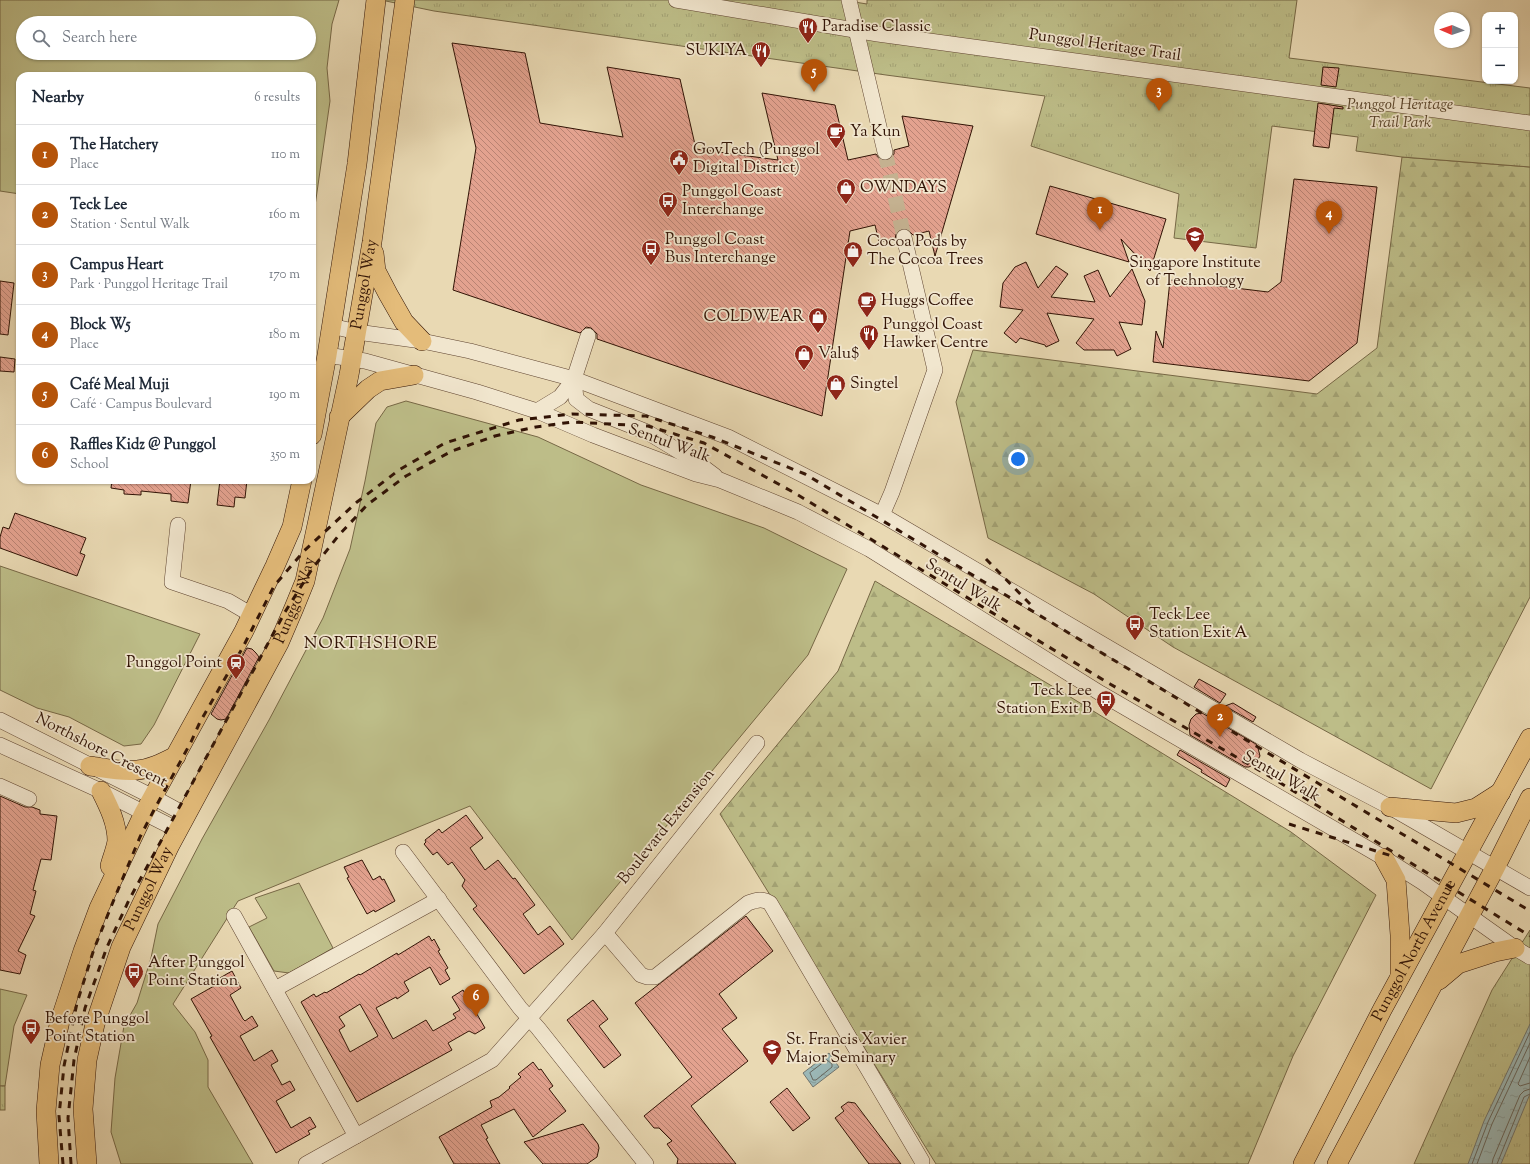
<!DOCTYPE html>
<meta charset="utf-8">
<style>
body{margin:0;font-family:"Sorts Mill Goudy",serif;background:#f2f2f3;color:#1f2937}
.controls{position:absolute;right:12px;top:12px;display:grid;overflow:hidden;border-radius:8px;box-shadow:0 1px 3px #0004}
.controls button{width:36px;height:36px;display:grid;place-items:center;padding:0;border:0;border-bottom:1px solid #e0e1e3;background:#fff;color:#1f2937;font:20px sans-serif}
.compass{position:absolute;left:1434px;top:12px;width:36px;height:36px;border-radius:50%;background:#fff;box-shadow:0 1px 3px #0004;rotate:272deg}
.you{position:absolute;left:1018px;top:459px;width:14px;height:14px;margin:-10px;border:3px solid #fff;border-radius:50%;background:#1a73e8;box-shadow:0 0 0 6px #1a73e833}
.badge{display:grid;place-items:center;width:26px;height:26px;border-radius:50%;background:#b45309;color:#fff;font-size:13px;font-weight:700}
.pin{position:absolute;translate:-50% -33px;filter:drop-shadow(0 1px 2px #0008)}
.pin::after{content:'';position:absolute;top:21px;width:14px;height:12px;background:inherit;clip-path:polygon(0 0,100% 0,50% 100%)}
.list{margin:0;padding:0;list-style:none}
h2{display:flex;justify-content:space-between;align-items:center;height:52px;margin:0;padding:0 16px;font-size:17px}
h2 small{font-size:13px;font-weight:400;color:#747a83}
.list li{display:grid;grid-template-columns:26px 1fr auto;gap:12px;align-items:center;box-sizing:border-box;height:60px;padding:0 16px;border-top:1px solid #e0e1e3}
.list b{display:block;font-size:15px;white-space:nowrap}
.list p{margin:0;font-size:13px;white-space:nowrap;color:#747a83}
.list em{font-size:13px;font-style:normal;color:#747a83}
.icon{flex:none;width:22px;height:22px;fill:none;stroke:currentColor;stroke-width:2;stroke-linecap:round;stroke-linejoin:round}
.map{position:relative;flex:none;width:1530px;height:1164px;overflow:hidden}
.search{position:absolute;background:#fff;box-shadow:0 1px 3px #0004;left:16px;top:16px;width:300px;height:44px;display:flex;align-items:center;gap:10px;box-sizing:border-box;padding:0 14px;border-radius:22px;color:#747a83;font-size:15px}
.panel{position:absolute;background:#fff;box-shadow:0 1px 3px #0004;left:16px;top:72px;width:300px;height:412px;border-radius:12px}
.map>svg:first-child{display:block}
.green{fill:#bdbd88;stroke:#776846;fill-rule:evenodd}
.forest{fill:url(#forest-firs);stroke:#776846}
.park{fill:url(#park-tufts);stroke:#776846}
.water{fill:url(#water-ripples);stroke:#717670}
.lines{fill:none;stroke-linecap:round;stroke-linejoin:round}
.shore{stroke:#66665e;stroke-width:1}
.building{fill:url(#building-back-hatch);stroke:#311305;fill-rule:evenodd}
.minor-tunnel{stroke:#c4b190;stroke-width:15;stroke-dasharray:15 8;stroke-linecap:butt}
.minor-casing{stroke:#5f4430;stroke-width:16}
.major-casing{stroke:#311305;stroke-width:20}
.minor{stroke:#f1e6ce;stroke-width:15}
.major{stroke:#e4bc7a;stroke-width:19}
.rail{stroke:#311305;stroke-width:3;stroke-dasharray:7 7;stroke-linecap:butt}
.labels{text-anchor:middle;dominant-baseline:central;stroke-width:3.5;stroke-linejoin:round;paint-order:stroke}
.poi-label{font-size:16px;fill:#311305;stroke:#f1e6ce;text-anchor:start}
.street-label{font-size:16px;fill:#311305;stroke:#f1e6ce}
.park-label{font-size:16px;font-style:italic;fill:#5b462c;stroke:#f1e6ce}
.neighbourhood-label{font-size:17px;letter-spacing:1px;fill:#311305;stroke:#f1e6ce}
</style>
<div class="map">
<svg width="1530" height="1164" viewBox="0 0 1530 1164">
<defs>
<pattern id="forest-firs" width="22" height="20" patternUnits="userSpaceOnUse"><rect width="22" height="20" fill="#bdbd88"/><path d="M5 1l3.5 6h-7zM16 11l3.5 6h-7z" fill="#a3a274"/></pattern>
<pattern id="park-tufts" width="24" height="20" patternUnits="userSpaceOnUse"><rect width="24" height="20" fill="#bdbd88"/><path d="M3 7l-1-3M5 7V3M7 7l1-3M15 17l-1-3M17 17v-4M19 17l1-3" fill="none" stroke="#a3a274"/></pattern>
<pattern id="water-ripples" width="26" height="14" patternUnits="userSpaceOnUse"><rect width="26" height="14" fill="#9bb8b7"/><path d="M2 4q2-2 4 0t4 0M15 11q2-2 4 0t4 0" fill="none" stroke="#869d9c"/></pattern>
<pattern id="building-back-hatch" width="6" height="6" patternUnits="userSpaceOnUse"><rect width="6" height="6" fill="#e3a28f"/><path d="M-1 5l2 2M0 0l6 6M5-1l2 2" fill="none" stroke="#b98373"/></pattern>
</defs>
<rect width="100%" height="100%" fill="#e9d9b3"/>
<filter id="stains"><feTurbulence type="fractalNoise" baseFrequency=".005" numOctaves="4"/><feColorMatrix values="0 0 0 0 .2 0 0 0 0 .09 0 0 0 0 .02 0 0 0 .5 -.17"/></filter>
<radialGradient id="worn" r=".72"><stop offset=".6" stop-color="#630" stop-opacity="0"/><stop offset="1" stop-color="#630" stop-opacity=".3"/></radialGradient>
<g class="green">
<path d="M0 0H339L332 24 327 68 330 101 312 227V76H20V194L0 191ZM23 23H309V53H23Z"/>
<polygon points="406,401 538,437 641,485 764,528 847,569 808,655 572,940 470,806 238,901 173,1004 195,1032 208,1060 208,1087 253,1164 121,1164 111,1132 115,1078 124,1026 137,1003 151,958 158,924 202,839 269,720 323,618 350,549 365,481 376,423 387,407"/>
<polygon points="0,566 200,634 154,725 141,744 124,746 69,717 37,708 0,690"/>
<polygon points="299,883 333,948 289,973 274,971 249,927 267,918 255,898"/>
<polygon points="0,989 27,995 14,1026 5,1086 0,1086"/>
</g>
<g class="forest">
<polygon points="1402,157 1530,167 1530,597 1431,789 1173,647 1094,594 988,538 956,402 973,350 1317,394 1377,348"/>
<polygon points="875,581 1067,695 1291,832 1376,895 1293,1056 1248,1164 936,1164 720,814 838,671"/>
</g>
<g class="park">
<polygon points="381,0 842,0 867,4 867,0 1297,0 1289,58 1530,88 1530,167 1402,157 1356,151 1358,137 1272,126 1256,248 1174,238 1179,194 1031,146 1045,96 886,75 434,11"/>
<polygon points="1530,930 1530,1164 1414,1164 1492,990"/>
<rect x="0" y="1086" width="5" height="24"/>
</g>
<g class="water">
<polygon points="1530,1024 1530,1094 1501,1164 1468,1164 1484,1121"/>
<polygon points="829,1053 839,1067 813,1087 803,1073"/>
</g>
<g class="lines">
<g class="shore">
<polyline points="1530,1057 1518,1084 1520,1086 1530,1083"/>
<polygon points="827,1060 832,1064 832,1067 816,1080 813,1080 810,1073"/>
<polyline points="1472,1164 1488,1122 1530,1032"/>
<polyline points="1477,1164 1492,1124 1530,1043"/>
<polyline points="1492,1164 1493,1159 1520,1095 1524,1091 1530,1089"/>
<polyline points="1497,1164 1524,1097 1530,1094"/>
</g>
</g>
<g class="building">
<polygon points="452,43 525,53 540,123 623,137 607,67 680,79 696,149 778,160 762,93 835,105 848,160 876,154 879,158 887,161 891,158 894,154 894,150 909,146 902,116 973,126 935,256 929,231 913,235 907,229 902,228 896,234 895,239 879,242 875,225 850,231 822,416 597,339 597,334 591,328 586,327 580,333 453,290 476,148"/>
<polygon points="1323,67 1339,68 1336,87 1321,85"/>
<polygon points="1318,103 1343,107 1343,109 1334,108 1329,148 1313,146"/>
<polygon points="1294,179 1377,187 1357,343 1309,381 1153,362 1156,331 1163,348 1170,280 1268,292 1281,282"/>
<polygon points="1050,186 1166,219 1150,271 1121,239 1129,262 1036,234"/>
<polygon points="1026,262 1038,288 1056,266 1068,274 1051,297 1095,302 1084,276 1098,270 1110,297 1132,269 1145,301 1142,325 1119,322 1131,349 1117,356 1114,350 1084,350 1076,343 1094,319 1071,316 1047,313 1059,341 1046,347 1045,345 1020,338 1016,343 1004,333 1023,310 1000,307 1003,283 1015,267"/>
<polygon points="0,281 14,283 8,335 0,334"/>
<polygon points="0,357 15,359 14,372 0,371"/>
<polygon points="112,480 191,480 188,503 171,501 171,494 141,491 141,495 124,494 124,490 111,488"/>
<polygon points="220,480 247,480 245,498 235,497 234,507 217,505"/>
<polygon points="15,513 86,538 80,553 85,555 77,576 0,548 0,537 3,527 9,529"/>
<polygon points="247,648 252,649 256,653 259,657 226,719 221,720 217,719 211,714"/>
<polygon points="1199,679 1226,694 1220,703 1194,687"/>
<polygon points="1233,703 1256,717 1253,722 1225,706"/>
<polygon points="1202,713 1256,744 1258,748 1260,756 1256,763 1249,767 1245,767 1190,735 1189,725 1191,719 1196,714"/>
<polygon points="1180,750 1230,779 1226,787 1201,772 1202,770 1177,755"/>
<polygon points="0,796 25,807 32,807 40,810 40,814 57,816 51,860 41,859 33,890 36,891 30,914 35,916 18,951 26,955 20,974 0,970"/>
<polygon points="466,815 483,838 470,848 485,870 498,860 513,879 515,878 535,905 523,914 538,935 550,926 564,944 524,974 473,909 477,906 462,886 465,880 452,862 448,865 437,852 433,855 424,844 426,842 425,840 439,829 442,833"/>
<polygon points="362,860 373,880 380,876 382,880 384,879 395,901 375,912 374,910 367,914 347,878 349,877 344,867"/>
<polygon points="746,916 773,951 719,994 737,1018 722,1029 748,1061 691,1106 736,1164 677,1164 678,1159 667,1144 672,1141 659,1128 654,1128 644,1116 692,1077 635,1003"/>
<path d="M429 936 432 941 434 939 440 950 438 951 448 968 445 970 450 979 440 985 430 967 404 982 409 991 397 999 396 997 376 1008 393 1039 426 1020 433 1031 456 1018 453 1014 460 1010 452 997 463 990 485 1028 475 1034 469 1031 448 1043 452 1050 357 1102 301 1002 314 994 316 997 325 992 326 993 359 974 360 975 397 953 398 955ZM360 1004 378 1036 350 1052 339 1030 345 1026 339 1017Z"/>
<polygon points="232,971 241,988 230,995 243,1019 245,1021 252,1016 258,1026 240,1036 254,1061 272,1050 278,1061 271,1065 282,1085 290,1081 295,1090 276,1101 291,1128 310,1117 316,1127 308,1131 310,1134 276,1153 210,1037 212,1036 191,999 214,986 211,983"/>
<polygon points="593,1000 608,1019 599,1026 621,1055 604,1068 567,1020"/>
<polygon points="533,1062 539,1070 541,1069 553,1086 549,1089 566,1111 533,1137 514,1109 481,1125 488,1138 486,1139 500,1164 454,1164 439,1137 492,1107 490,1101 499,1097 510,1088 509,1087 521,1077 518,1074"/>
<polygon points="787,1088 810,1118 793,1131 770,1102"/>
<polygon points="848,1102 855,1103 901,1164 869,1164 835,1118 844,1111 841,1107"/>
<polygon points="583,1124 598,1144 599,1148 597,1157 587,1164 543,1164 524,1142"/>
</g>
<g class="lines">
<polyline class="minor-tunnel" points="885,152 904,237"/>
<defs>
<g id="minor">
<polyline points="676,0 878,34 1530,123"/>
<polyline points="849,0 885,152"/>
<polyline points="331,326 357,332 422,341 470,351 574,379 728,437 882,515 1300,760 1390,807 1530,888"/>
<polyline points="327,355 365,361 477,392 537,411 593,435 696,474 720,480 798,512 869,549 1100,693 1384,858 1422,882 1515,948 1530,957"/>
<polyline points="574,379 576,399 589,409 647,432 695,461 715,476"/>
<polyline points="537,411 560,397 574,379 588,336"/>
<polyline points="882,515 892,492 935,370 904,237"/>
<polyline points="178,525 172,582 228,601 252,615"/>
<polyline points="0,720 153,797 186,815"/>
<polyline points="0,745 101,791 178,830"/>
<polyline points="0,786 29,799"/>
<polyline points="403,852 520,1008 538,1028 646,1164"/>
<polyline points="234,916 356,1136"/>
<path d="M605 933 641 975 647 977H655L748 903C757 900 762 898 770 903L922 1161"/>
<polyline points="275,989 439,899"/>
<polyline points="306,1164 492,1060 605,933 757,743"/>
</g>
<g id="major">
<polyline points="374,253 376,271 388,294 404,322 422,341"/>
<polyline points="339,417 368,389 380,381 414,375"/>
<polyline points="312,435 327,355 357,164 376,0"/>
<path d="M90 766C105 768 122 772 137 770 151 769 164 762 176 756"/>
<path d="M101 791C109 807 117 823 117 841 116 849 112 858 110 866"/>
<polyline points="1390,807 1456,813 1476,808 1501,792"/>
<polyline points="1384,858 1396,880 1400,935 1400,976"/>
<polyline points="1439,980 1458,964 1495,952 1515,948"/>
<polyline points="49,1164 46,1111 50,1065 60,1021 83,951 99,908 144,813 244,631 275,566 292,527 302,480"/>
<path id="s1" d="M87 1164 83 1109 87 1060 95 1024 121 947 170 845 279 643 294 608 305 581 349 375 372 242 405 0"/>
<path id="s2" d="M1303 1164 1382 1010 1530 738"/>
<polyline points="1337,1164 1495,868 1530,798"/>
</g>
</defs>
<use href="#minor" class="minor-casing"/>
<use href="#major" class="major-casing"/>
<use href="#minor" class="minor"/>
<use href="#major" class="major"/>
<g class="rail">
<polyline points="986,559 1034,608"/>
<polyline points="1289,824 1392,856"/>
<polyline points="63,1164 59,1116 64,1066 77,1003 94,949 115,897 140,837 154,810 191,742 200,722 243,647 274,586 304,551 357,502 399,470 445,443 519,420 572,414 646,416 712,437 805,474 1530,911"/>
<polyline points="71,1164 68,1118 74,1060 85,1008 107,947 129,900 285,612 312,569 339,535 367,505 406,476 452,451 495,436 536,427 572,422 648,426 704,443 793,492 1110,684 1269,776 1530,936"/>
</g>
</g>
<defs>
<symbol id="restaurant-pin" viewBox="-11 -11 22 30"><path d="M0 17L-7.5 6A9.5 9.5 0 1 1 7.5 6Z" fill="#8f2418" stroke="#f1e6ce"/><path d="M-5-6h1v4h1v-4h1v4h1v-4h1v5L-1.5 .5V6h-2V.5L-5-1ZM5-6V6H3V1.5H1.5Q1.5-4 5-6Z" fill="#fff"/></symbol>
<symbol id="cafe-pin" viewBox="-11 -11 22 30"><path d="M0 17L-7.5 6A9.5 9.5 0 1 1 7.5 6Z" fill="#8f2418" stroke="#f1e6ce"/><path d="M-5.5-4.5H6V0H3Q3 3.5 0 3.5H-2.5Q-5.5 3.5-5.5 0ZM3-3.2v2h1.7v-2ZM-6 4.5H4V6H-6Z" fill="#fff"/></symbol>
<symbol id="civic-pin" viewBox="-11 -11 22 30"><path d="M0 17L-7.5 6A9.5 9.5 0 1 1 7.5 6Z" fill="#8f2418" stroke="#f1e6ce"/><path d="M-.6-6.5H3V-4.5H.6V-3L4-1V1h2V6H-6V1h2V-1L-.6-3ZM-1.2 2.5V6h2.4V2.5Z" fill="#fff"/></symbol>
<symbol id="shop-pin" viewBox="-11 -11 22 30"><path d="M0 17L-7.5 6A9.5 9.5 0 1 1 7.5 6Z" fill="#8f2418" stroke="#f1e6ce"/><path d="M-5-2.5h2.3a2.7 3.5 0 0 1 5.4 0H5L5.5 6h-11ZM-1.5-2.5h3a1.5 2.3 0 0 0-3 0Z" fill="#fff"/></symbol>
<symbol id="bus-pin" viewBox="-11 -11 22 30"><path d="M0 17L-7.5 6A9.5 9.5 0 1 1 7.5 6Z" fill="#8f2418" stroke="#f1e6ce"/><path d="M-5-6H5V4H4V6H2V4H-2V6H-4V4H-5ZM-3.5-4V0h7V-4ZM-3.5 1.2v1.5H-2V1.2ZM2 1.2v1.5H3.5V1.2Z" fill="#fff"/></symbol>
<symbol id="university-pin" viewBox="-11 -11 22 30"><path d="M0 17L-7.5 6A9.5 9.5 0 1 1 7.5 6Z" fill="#8f2418" stroke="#f1e6ce"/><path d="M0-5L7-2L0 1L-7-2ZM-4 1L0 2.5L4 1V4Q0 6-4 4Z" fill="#fff"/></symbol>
<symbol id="station-pin" viewBox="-11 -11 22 30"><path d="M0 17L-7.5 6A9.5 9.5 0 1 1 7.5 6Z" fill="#8f2418" stroke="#f1e6ce"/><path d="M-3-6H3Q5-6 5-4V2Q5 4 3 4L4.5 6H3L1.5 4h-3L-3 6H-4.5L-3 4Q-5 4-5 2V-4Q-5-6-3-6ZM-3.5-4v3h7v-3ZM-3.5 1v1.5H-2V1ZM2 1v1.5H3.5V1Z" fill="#fff"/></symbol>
<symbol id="school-pin" viewBox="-11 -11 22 30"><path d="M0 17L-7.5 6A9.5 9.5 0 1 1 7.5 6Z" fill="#8f2418" stroke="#f1e6ce"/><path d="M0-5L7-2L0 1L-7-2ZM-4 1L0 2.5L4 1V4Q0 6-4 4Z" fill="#fff"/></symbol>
</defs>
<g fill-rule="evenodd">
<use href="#restaurant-pin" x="797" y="16" width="22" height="30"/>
<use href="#restaurant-pin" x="750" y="40" width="22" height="30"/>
<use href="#cafe-pin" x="825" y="121" width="22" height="30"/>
<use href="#civic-pin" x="668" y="148" width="22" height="30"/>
<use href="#shop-pin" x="835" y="177" width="22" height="30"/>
<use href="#bus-pin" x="657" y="190" width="22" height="30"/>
<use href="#university-pin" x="1184" y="225" width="22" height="30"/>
<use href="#bus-pin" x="640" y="238" width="22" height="30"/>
<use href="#shop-pin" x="842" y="240" width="22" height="30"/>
<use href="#cafe-pin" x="856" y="290" width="22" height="30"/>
<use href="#shop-pin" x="807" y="306" width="22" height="30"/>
<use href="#restaurant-pin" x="858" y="323" width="22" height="30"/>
<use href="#shop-pin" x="793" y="343" width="22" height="30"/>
<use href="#shop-pin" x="825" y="373" width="22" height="30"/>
<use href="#bus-pin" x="1124" y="613" width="22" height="30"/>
<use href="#station-pin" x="225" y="652" width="22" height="30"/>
<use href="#bus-pin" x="1095" y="689" width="22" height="30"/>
<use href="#bus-pin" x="123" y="961" width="22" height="30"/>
<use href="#bus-pin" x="20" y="1017" width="22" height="30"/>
<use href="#school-pin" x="761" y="1038" width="22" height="30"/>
</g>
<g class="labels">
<g class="poi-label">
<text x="822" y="27">Paradise Classic</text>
<text x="747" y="51" text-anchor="end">SUKIYA</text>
<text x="850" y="132">Ya Kun</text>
<text x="693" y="150">GovTech (Punggol<tspan x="693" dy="18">Digital District)</tspan></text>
<text x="860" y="188">OWNDAYS</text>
<text x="682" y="192">Punggol Coast<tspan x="682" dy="18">Interchange</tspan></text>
<text x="665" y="240">Punggol Coast<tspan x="665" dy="18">Bus Interchange</tspan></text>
<text x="867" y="242">Cocoa Pods by<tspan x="867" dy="18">The Cocoa Trees</tspan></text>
<text x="1195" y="263" text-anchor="middle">Singapore Institute<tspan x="1195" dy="18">of Technology</tspan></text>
<text x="881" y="301">Huggs Coffee</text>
<text x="804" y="317" text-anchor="end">COLDWEAR</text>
<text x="883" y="325">Punggol Coast<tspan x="883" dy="18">Hawker Centre</tspan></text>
<text x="818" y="354">Valu$</text>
<text x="850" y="384">Singtel</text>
<text x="1149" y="615">Teck Lee<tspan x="1149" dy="18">Station Exit A</tspan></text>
<text x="222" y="663" text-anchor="end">Punggol Point</text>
<text x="1092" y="691" text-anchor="end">Teck Lee<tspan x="1092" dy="18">Station Exit B</tspan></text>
<text x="148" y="963">After Punggol<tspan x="148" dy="18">Point Station</tspan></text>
<text x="45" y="1019">Before Punggol<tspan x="45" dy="18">Point Station</tspan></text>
<text x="786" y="1040">St. Francis Xavier<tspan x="786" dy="18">Major Seminary</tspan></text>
</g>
<g class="street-label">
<text transform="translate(1105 46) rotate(8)">Punggol Heritage Trail</text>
<text stroke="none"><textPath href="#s1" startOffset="935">Punggol Way</textPath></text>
<text transform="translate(669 444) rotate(20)">Sentul Walk</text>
<text transform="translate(963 586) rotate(32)">Sentul Walk</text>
<text stroke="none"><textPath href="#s1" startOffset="611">Punggol Way</textPath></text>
<text transform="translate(101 751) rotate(27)">Northshore Crescent</text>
<text transform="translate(1281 777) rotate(30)">Sentul Walk</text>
<text transform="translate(667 827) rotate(-51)">Boulevard Extension</text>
<text stroke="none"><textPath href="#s1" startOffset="287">Punggol Way</textPath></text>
<text stroke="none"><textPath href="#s2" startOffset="241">Punggol North Avenue</textPath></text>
</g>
<g class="park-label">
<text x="1400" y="105">Punggol Heritage<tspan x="1400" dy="18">Trail Park</tspan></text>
</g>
<g class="neighbourhood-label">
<text x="371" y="644">NORTHSHORE</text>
</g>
</g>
<rect width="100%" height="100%" filter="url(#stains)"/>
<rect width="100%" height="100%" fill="url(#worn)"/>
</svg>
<div class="controls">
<button>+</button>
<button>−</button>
</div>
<svg class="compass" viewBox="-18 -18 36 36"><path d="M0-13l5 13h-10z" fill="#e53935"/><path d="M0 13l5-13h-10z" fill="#747a83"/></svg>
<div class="you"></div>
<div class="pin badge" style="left:1100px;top:230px">1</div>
<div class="pin badge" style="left:1220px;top:737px">2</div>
<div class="pin badge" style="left:1159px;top:111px">3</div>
<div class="pin badge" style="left:1329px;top:234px">4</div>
<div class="pin badge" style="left:814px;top:92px">5</div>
<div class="pin badge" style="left:476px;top:1017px">6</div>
<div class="search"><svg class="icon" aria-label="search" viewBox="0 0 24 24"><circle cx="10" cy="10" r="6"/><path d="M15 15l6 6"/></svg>Search here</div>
<section class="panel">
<h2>Nearby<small>6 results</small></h2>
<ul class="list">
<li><span class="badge">1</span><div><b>The Hatchery</b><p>Place</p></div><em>110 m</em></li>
<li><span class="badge">2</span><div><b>Teck Lee</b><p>Station · Sentul Walk</p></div><em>160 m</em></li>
<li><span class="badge">3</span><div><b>Campus Heart</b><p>Park · Punggol Heritage Trail</p></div><em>170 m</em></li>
<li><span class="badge">4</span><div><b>Block W5</b><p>Place</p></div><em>180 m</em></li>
<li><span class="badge">5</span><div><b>Café Meal Muji</b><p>Café · Campus Boulevard</p></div><em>190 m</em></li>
<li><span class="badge">6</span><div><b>Raffles Kidz @ Punggol</b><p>School</p></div><em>350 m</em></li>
</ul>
</section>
</div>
